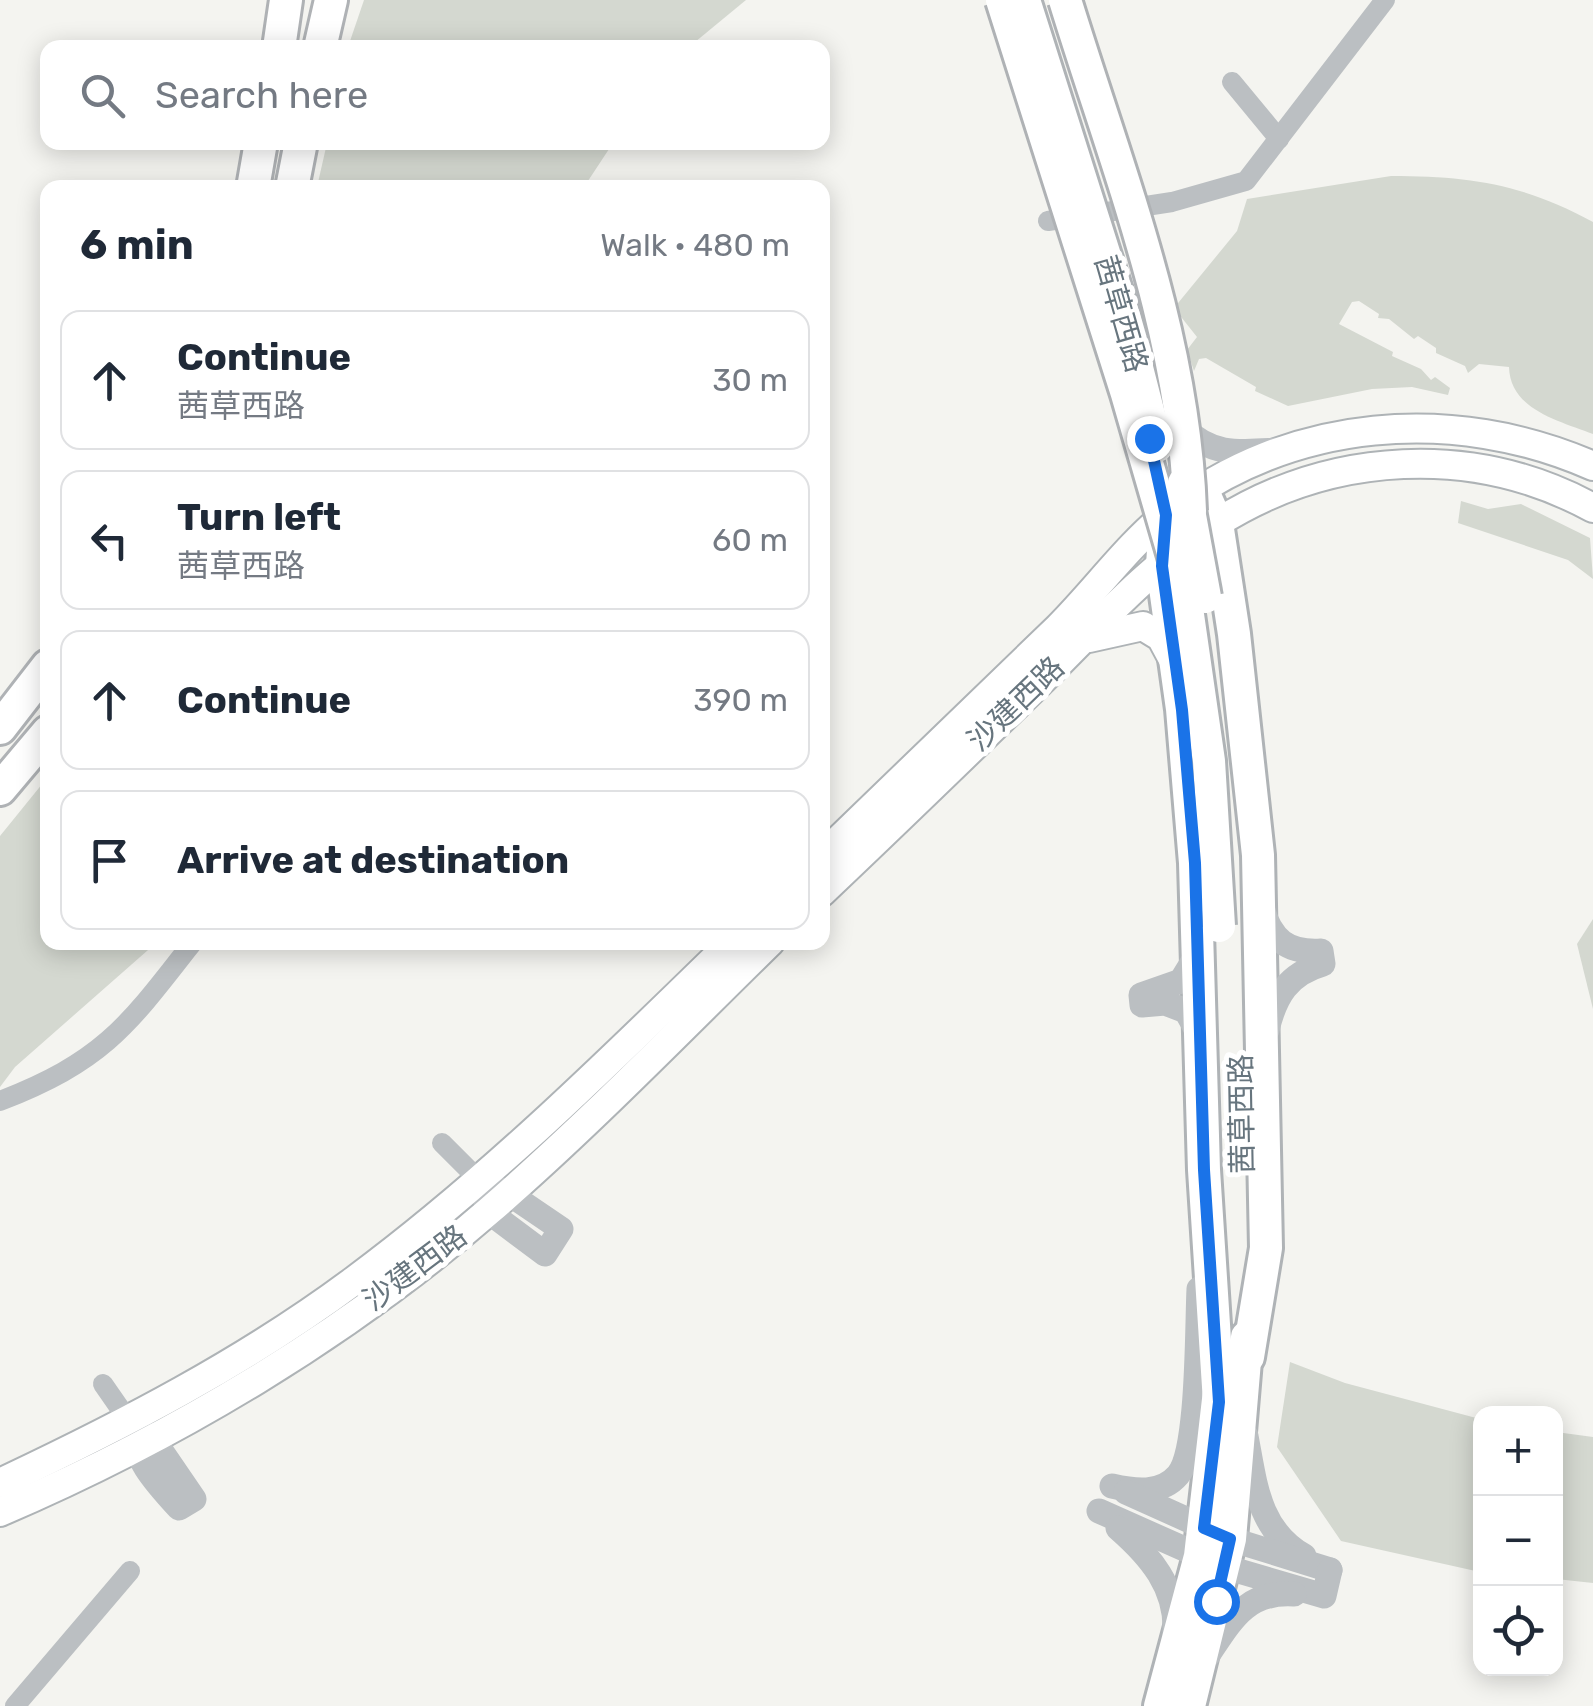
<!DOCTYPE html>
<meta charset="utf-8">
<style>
body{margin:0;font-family:Rubik,"Noto Sans SC",sans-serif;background:#f6f6f7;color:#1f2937}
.controls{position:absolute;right:30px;bottom:30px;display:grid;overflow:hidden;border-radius:20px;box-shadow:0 5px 25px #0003}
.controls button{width:90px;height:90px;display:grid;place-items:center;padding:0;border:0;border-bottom:2px solid #e0e1e3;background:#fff;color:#1f2937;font:50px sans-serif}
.stop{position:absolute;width:30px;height:30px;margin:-22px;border:8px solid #1a73e8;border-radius:50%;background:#fff}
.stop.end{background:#1a73e8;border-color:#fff;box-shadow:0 2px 10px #0008}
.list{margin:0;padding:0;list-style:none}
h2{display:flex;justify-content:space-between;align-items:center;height:130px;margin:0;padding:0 40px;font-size:42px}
h2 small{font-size:32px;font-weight:400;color:#747a83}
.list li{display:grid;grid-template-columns:65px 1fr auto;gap:30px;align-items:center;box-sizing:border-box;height:140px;margin:0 20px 20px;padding:0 20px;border:2px solid #e0e1e3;border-radius:20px}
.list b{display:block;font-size:38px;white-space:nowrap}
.list p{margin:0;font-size:32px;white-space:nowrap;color:#747a83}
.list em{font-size:32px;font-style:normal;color:#747a83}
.icon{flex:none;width:55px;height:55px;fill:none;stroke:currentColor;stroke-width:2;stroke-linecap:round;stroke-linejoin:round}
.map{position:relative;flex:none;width:1593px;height:1706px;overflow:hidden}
.search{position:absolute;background:#fff;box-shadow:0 5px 25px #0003;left:40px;top:40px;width:790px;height:110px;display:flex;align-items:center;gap:25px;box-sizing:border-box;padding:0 35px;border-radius:20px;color:#747a83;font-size:38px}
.panel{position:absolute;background:#fff;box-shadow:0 5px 25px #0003;left:40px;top:180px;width:790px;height:770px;border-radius:20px}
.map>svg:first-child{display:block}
.green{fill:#d4d8d0}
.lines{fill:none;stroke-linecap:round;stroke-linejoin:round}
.secondary-casing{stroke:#aeb3b6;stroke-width:32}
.primary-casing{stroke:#afb3b6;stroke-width:38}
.trunk-casing{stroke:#afb2b5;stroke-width:38}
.minor{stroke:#bbbfc2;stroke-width:20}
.tertiary{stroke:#bbbfc2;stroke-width:25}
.secondary{stroke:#fff;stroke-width:28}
.primary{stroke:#fff;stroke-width:32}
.trunk{stroke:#fff;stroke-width:32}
.primary-bridge-casing{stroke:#afb3b6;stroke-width:38;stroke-linecap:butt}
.trunk-bridge-casing{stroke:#afb2b5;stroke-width:38;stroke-linecap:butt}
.primary-bridge{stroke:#fff;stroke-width:32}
.trunk-bridge{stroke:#fff;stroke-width:32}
.route{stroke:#1a73e8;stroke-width:12}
.labels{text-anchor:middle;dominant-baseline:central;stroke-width:10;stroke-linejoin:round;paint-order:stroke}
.street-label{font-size:30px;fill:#67757e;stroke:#fff}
</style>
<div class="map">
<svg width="1593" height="1706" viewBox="0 0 1593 1706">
<rect width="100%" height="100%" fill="#f4f4f0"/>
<g class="green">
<polygon points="364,0 746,0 689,47 348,47"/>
<polygon points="327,143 327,142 613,143 584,187 317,187"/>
<path d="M1391 176C1470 176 1523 184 1593 222V434C1560 421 1510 410 1509 367L1479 364 1468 373 1465 366 1436 353V348L1418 336 1414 339 1389 319 1378 318 1379 314 1359 301 1352 302 1339 324 1393 352 1392 356 1421 369 1431 380 1435 377 1450 388 1448 395 1412 387 1372 389 1288 406 1255 391 1256 387 1206 358 1199 359 1194 371 1187 350 1197 337 1174 308 1237 231 1247 199Z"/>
<polygon points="1461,501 1488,509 1521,504 1590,538 1593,579 1568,560 1458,523"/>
<polygon points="47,778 48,942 156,943 15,1067 0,1087 0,836"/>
<polygon points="1593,919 1593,1009 1577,944"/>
<polygon points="1290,1362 1345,1383 1480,1419 1480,1572 1341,1541 1277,1447"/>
<polygon points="1556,1432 1593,1437 1593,1583 1556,1579"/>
</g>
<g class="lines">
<defs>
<g id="secondary">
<polyline points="1089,638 1143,626 1161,637 1175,663"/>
<path d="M822 856C901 780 979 704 1058 628 1095 591 1128 545 1168 513 1289 417 1455 405 1593 466"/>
<path d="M822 892C894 824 965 755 1036 686 1092 631 1150 565 1217 523 1331 451 1474 443 1593 508"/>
<path d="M0 1483C123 1425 245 1362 355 1280 490 1180 611 1060 732 942"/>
<path d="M0 1512C175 1437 346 1335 490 1210 587 1126 678 1032 770 942"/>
</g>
<g id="primary">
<polyline points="1202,489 1217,523 1234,634 1258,855 1266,1248 1248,1357"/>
<polyline points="1164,534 1162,566 1182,709 1195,863 1204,1170 1219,1402"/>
<polyline points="1160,1706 1200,1556 1220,1382"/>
<polyline points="1189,1706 1230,1539 1247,1337"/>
</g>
<g id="trunk">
<polyline points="279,48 286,0"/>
<polyline points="320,48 331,0"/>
<polyline points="253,188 261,142"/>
<polyline points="292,188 301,142"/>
<polyline points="0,728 48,666"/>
<polyline points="0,789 48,732"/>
</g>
</defs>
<use href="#secondary" class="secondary-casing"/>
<use href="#primary" class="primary-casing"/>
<use href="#trunk" class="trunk-casing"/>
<g class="minor">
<polyline points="1232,82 1279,139"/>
<polyline points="1048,221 1172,202 1246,181 1385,0"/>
<path d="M0 1101C103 1061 127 1027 193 942"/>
<polyline points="442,1143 480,1181"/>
<polyline points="103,1384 128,1420"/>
<polyline points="15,1706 130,1571"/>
</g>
<g class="tertiary">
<path d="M1177 430 1184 428C1212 457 1242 452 1279 450"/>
<path d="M1262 908C1271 940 1288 953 1321 951L1323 964C1288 974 1275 996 1267 1030"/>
<polyline points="1197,955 1181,981 1141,995 1142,1005 1165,1003 1186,1011 1200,1036"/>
<polygon points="480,1181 508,1193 561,1229 545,1254 489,1212"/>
<path d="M128 1420 153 1439 194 1499 179 1508C153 1480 134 1458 128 1420Z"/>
<path d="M1246 1436C1255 1483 1258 1530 1304 1556"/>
<path d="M1112 1486C1134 1491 1161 1495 1178 1475 1199 1451 1197 1326 1199 1289"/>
<polyline points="1126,1492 1230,1539 1330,1570"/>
<polyline points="1099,1511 1225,1567 1324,1596 1330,1570"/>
<path d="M1118 1528C1150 1556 1177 1587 1175 1633"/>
<path d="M1208 1655C1232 1619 1247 1591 1294 1594"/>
</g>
<use href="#secondary" class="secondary"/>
<use href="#primary" class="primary"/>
<use href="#trunk" class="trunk"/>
<defs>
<g id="primary-bridge">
<polyline points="1024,0 1123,313 1157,446"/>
<polyline points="1184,483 1205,597"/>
<polyline points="1182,573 1209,761 1219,926"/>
</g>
<g id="trunk-bridge">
<polyline points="1002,0 1127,394 1187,601"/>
<path d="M1065 0C1117 169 1184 333 1190 511"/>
</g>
</defs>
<use href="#primary-bridge" class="primary-bridge-casing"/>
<use href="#trunk-bridge" class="trunk-bridge-casing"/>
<use href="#primary-bridge" class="primary-bridge"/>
<use href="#trunk-bridge" class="trunk-bridge"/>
</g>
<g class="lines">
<polyline class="route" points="1149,438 1166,515 1162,566 1182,710 1195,863 1204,1170 1219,1402 1204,1528 1230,1539 1216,1601"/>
</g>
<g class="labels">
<g class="street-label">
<text transform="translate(1121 314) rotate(74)">茜草西路</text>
<text transform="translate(1016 704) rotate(-44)">沙建西路</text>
<text transform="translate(1242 1114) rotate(-91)">茜草西路</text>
<text transform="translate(415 1268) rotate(-37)">沙建西路</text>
</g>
</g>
</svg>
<div class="controls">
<button>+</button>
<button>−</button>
<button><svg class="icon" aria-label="locate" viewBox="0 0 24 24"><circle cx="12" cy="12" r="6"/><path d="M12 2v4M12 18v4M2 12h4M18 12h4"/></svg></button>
</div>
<div class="stop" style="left:1216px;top:1601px"></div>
<div class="stop end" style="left:1149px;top:438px"></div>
<div class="search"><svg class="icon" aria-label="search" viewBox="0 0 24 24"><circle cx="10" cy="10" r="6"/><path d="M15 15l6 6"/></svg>Search here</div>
<section class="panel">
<h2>6 min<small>Walk · 480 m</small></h2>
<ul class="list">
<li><svg class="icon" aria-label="ahead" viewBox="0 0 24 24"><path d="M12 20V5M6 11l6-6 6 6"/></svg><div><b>Continue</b><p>茜草西路</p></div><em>30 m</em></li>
<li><svg class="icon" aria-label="left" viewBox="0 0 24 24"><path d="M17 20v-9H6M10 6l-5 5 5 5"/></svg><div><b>Turn left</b><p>茜草西路</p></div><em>60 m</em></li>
<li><svg class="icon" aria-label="ahead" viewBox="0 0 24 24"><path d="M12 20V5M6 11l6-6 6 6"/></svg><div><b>Continue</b></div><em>390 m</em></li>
<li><svg class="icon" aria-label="arrive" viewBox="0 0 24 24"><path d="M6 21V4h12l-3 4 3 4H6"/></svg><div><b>Arrive at destination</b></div></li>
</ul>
</section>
</div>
